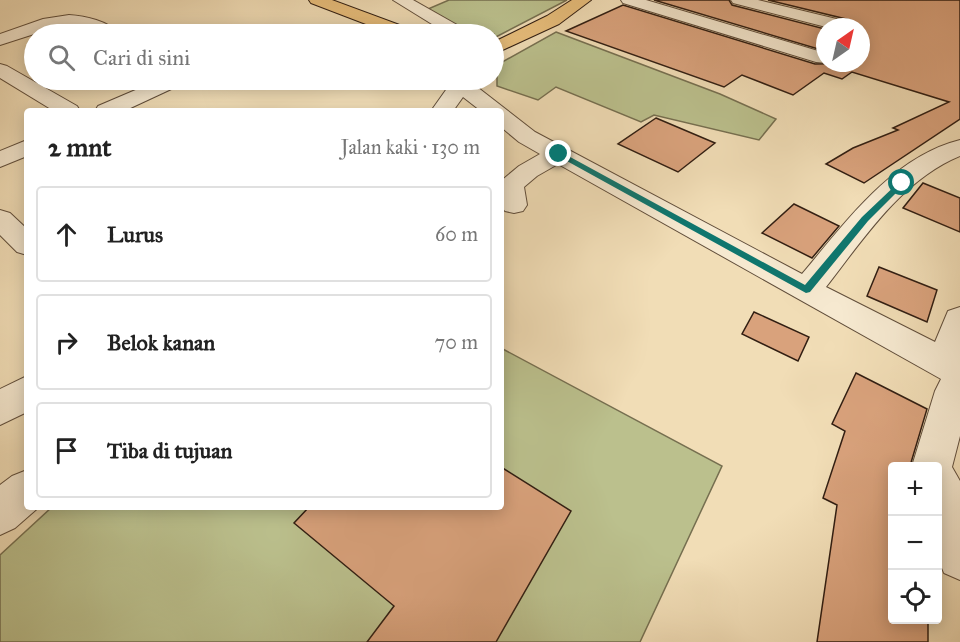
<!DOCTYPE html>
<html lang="id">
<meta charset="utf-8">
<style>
body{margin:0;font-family:"IM FELL Great Primer",serif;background:#f6f6f6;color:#222}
.controls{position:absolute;right:18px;bottom:18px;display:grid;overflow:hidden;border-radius:6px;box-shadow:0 3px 15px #0003}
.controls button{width:54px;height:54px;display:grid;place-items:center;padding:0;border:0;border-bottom:2px solid #e0e0e0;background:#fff;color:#222;font:30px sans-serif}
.compass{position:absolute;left:816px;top:18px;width:54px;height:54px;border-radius:50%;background:#fff;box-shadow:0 3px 15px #0003;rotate:34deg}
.stop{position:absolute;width:18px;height:18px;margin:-14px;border:4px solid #0f766e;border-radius:50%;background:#fff}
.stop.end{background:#0f766e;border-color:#fff;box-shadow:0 2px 6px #0008}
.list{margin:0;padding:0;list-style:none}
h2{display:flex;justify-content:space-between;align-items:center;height:78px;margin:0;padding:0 24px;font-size:26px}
h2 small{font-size:20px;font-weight:400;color:#767676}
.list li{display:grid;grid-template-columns:39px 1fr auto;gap:18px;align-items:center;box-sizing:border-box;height:96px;margin:0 12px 12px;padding:0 12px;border:2px solid #e0e0e0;border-radius:6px}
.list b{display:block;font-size:22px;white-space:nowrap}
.list em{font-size:20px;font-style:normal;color:#767676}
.icon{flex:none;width:33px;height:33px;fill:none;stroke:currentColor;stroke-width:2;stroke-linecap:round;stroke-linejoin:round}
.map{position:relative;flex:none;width:960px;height:642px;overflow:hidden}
.search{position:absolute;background:#fff;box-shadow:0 3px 15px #0003;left:24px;top:24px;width:480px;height:66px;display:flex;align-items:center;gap:15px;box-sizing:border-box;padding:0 21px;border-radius:33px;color:#767676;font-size:22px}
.panel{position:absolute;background:#fff;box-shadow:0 3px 15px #0003;left:24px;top:108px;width:480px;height:402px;border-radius:6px}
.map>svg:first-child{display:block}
.green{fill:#bbc08d;stroke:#766f50;stroke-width:1.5}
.building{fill:#d9a27c;stroke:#311e12;stroke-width:1.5}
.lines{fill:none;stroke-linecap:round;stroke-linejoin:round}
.minor-casing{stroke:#614e3b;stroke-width:2}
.highway-casing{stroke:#311e12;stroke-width:2}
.minor{fill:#f6e9d0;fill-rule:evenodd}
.highway{fill:#e8be7b;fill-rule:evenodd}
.route{fill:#0f766e}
</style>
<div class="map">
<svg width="960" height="642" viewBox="0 0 960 642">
<rect width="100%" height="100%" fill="#f1ddb6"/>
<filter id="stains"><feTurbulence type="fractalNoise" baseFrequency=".00333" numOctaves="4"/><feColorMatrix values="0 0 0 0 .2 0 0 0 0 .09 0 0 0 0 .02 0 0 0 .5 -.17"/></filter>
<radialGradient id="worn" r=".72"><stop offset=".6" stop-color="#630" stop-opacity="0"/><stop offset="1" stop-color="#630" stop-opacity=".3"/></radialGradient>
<g class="green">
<path d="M449 0H567L494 38V34C465 34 449 30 428 9Z"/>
<polygon points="556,32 720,94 776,119 759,140 654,115 641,122 556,87 538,100 497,86 497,65"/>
<polygon points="501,348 722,466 640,642 0,642 0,555 52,507 501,507"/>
</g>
<g class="building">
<polygon points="654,0 729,0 732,5 825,29 825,51"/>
<polygon points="768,0 960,0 960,119 864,183 826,164 853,148 898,130 893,128 949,102 852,72 842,79 824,73 793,95 742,75 724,87 566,31 623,5 815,64 861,63 861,27 854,27 850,20"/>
<polygon points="656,118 715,143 678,172 618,144"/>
<polygon points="923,183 960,198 960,232 903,208"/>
<polygon points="794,204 839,226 812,258 762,233"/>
<polygon points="879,267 937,290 927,322 867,296"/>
<polygon points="754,312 809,337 798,361 742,334"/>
<polygon points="856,373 927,409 910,466 892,466 892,620 928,620 928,642 817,642 837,505 823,498 845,431 832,424"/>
<polygon points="501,467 571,511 496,642 367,642 394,606 294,523 309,507 501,507"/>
</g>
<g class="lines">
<defs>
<g id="minor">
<polygon points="393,0 413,0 466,30 469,34 448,34"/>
<polygon points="621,0 646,0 825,53 826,63 816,62 623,3"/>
<polygon points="731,0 758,0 849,22 852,26 826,27 733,3"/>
<path d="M69 15C85 16 109 21 119 34H97L78 26H59L0 45V34L43 19Z"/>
<polygon points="0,64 7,66 77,106 80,111 54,111 0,78"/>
<polygon points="159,80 185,80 182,84 124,111 95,111 98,106"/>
<path d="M453 80H473L472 83 535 132 802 274C845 223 892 157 960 140V156C902 180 864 238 826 287L935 342 948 311 960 307V436L952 467 960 481V580L944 573 938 558V466H912L935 391 941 379 558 164 537 176 524 187 527 205 523 211 514 213 505 211 501 206V181L519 166 540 154 519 142 501 127V111H481L463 97 453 111H431Z"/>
<polygon points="27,140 27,156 0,167 0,151"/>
<polygon points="0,210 10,213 27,229 27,255 17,252 0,235"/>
<polygon points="27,376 27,412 0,425 0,389"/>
<polygon points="27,470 27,507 39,507 15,528 0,535 0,485 12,476"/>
</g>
<g id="highway">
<polygon points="309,0 332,0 413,30 416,34 392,34 311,3"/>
<polygon points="572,0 591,0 559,24 494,54 494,42 547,16"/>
</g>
</defs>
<use href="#minor" class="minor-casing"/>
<use href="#highway" class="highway-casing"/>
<use href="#minor" class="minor"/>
<use href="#highway" class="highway"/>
</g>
<polygon class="route" points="556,152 561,152 805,285 862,217 900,181 906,183 868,221 810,292 806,293 556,155"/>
<rect width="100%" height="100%" filter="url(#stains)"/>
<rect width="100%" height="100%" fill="url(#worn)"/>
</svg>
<div class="controls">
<button>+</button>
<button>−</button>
<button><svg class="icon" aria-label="locate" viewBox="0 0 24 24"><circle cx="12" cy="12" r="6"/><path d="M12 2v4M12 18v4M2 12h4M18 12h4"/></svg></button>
</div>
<svg class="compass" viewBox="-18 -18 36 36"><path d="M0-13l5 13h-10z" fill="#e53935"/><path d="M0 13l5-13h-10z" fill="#767676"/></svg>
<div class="stop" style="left:902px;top:183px"></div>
<div class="stop end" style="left:559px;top:154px"></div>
<div class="search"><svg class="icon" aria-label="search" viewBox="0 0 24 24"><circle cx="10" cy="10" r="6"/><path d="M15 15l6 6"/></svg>Cari di sini</div>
<section class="panel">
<h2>2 mnt<small>Jalan kaki · 130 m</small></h2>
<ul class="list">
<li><svg class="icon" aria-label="ahead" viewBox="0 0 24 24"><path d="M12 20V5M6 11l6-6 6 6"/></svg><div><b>Lurus</b></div><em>60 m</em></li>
<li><svg class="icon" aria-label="right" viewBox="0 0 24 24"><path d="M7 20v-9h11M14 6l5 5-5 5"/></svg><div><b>Belok kanan</b></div><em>70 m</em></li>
<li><svg class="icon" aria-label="arrive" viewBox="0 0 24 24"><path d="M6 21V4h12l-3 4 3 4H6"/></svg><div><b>Tiba di tujuan</b></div></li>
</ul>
</section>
</div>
